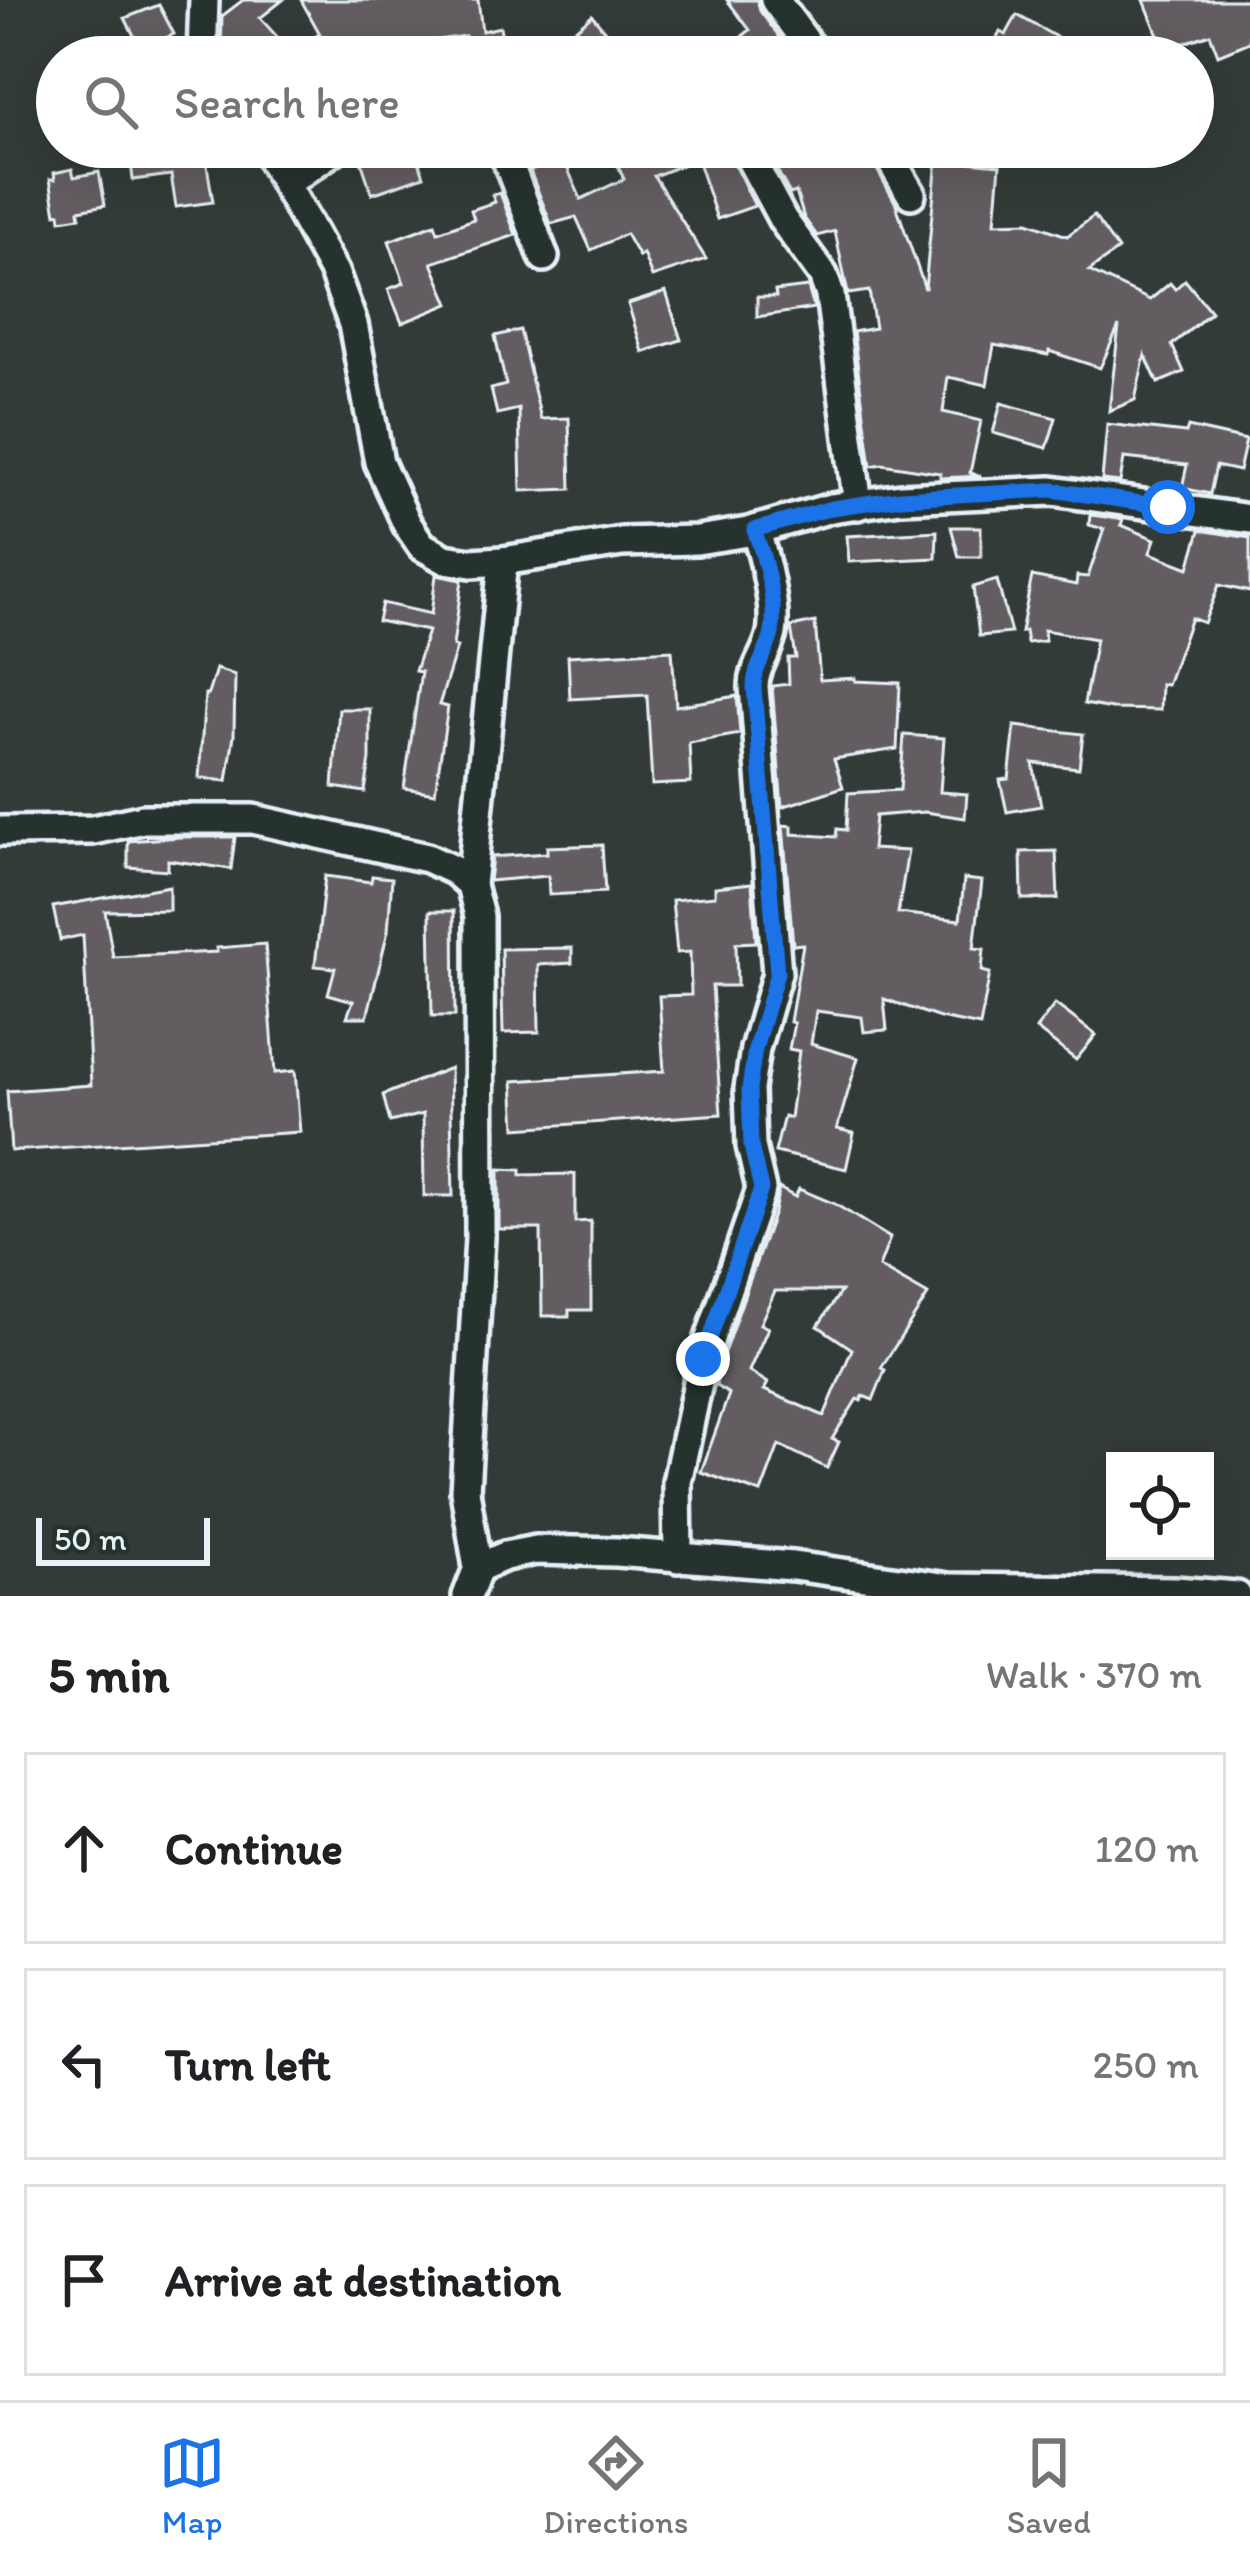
<!DOCTYPE html>
<meta charset="utf-8">
<style>
body{margin:0;font-family:Itim,sans-serif;background:#f6f6f6;color:#202124}
.controls{position:absolute;right:36px;bottom:36px;display:grid;overflow:hidden;border-radius:0px;box-shadow:0 12px 48px #0002}
.controls button{width:108px;height:108px;display:grid;place-items:center;padding:0;border:0;border-bottom:3px solid #e0e0e0;background:#fff;color:#202124;font:60px sans-serif}
.scale{position:absolute;left:36px;bottom:30px;width:174px;box-sizing:border-box;padding-left:12px;border:6px solid #e8f1f8;border-top:0;font-size:33px;line-height:42px;white-space:nowrap;color:#e8f1f8;-webkit-text-stroke:9px #26332d;paint-order:stroke}
.stop{position:absolute;width:36px;height:36px;margin:-27px;border:9px solid #1a73e8;border-radius:50%;background:#fff}
.stop.end{background:#1a73e8;border-color:#fff;box-shadow:0 3px 12px #0008}
.list{margin:0;padding:0;list-style:none}
h2{display:flex;justify-content:space-between;align-items:center;height:156px;margin:0;padding:0 48px;font-size:51px}
h2 small{font-size:39px;font-weight:400;color:#757577}
.list li{display:grid;grid-template-columns:78px 1fr auto;gap:36px;align-items:center;box-sizing:border-box;height:192px;margin:0 24px 24px;padding:0 24px;border:3px solid #e0e0e0;border-radius:0px}
.list b{display:block;font-size:45px;white-space:nowrap}
.list em{font-size:39px;font-style:normal;color:#757577}
.icon{flex:none;width:66px;height:66px;fill:none;stroke:currentColor;stroke-width:2;stroke-linecap:round;stroke-linejoin:round}
.map{position:relative;flex:none;width:1250px;height:1596px;overflow:hidden}
.search{position:absolute;background:#fff;box-shadow:0 12px 48px #0002;left:36px;right:36px;top:36px;height:132px;display:flex;align-items:center;gap:30px;box-sizing:border-box;padding:0 42px;border-radius:66px;color:#757577;font-size:45px}
.sheet{height:804px;background:#fff}
nav{display:flex;justify-content:space-around;align-items:center;box-sizing:border-box;height:168px;border-top:3px solid #e0e0e0;background:#fff;font-size:33px;color:#757577}
nav a{display:grid;justify-items:center;gap:6px}
nav .on{color:#1a73e8}
.map>svg:first-child{display:block}
.building{fill:#645b61;stroke:#e8f1f8;stroke-width:3;fill-rule:evenodd}
.lines{fill:none;stroke-linecap:round;stroke-linejoin:round}
.minor-casing{stroke:#e8f1f8;stroke-width:36}
.minor{stroke:#26332d;stroke-width:27}
.route{stroke:#1a73e8;stroke-width:15}
</style>
<div class="map">
<svg width="1250" height="1596" viewBox="0 0 1250 1596">
<rect width="100%" height="100%" fill="#323b37"/>
<filter id="ink" filterUnits="userSpaceOnUse"><feTurbulence type="fractalNoise" baseFrequency=".00833" numOctaves="2"/><feDisplacementMap in="SourceGraphic" scale="24" xChannelSelector="R" yChannelSelector="G"/><feConvolveMatrix kernelMatrix="1 2 1 2 8 2 1 2 1" color-interpolation-filters="sRGB"/></filter>
<g filter="url(#ink)">
<g class="building">
<polygon points="243,0 283,0 260,18 289,50 320,34 301,0 478,0 482,31 500,27 506,57 480,57 478,45 467,47 465,36 392,47 394,57 221,57 222,16"/>
<polygon points="727,0 757,0 760,11 795,57 717,57 750,30"/>
<polygon points="1144,0 1250,0 1250,42 1218,55 1210,34 1164,50"/>
<polygon points="159,5 174,34 161,40 167,51 145,57 125,18"/>
<polygon points="592,15 626,57 517,57 566,37"/>
<polygon points="1017,15 1058,38 1048,57 987,57 1000,32 1006,35"/>
<polygon points="188,147 204,147 213,202 176,207 171,175 133,180 131,162 188,155"/>
<polygon points="371,147 414,147 424,176 372,194 358,152"/>
<polygon points="532,147 558,147 581,199 624,179 618,166 626,162 620,147 726,147 755,206 717,219 697,159 654,176 706,259 652,277 643,254 639,257 626,234 591,250 576,217 551,224 530,171 541,166"/>
<polygon points="814,147 865,147 895,202 925,289 937,159 1000,165 995,223 1028,222 1067,236 1094,216 1118,250 1089,271 1150,300 1170,283 1175,289 1185,280 1211,312 1172,345 1184,372 1158,383 1145,355 1135,400 1109,411 1119,326 1100,368 1049,351 1048,355 994,345 987,385 948,377 943,412 981,421 970,473 981,476 940,478 940,473 882,464 871,466 853,332 875,328 869,291 848,294 835,231 817,236 804,218 796,192 790,194 773,163"/>
<polygon points="72,169 74,177 99,172 105,205 79,210 80,217 61,220 60,213 56,214 50,179 55,179 54,173"/>
<polygon points="500,193 516,235 432,263 449,304 402,323 388,289 404,283 389,241 435,224 438,232 474,219 471,210 495,202 492,195"/>
<polygon points="808,287 814,308 757,317 757,297 776,297 775,291"/>
<polygon points="666,292 681,340 643,352 628,304"/>
<polygon points="520,330 541,419 569,418 571,489 521,491 519,409 497,414 491,389 506,385 495,336"/>
<polygon points="1001,403 1056,418 1047,448 993,433"/>
<polygon points="1107,424 1186,433 1188,427 1246,440 1239,471 1216,466 1210,494 1182,488 1187,465 1124,458 1120,482 1102,480"/>
<polygon points="1090,515 1123,519 1121,525 1155,539 1150,553 1189,568 1200,530 1250,538 1250,592 1219,585 1204,623 1191,618 1167,685 1161,684 1160,710 1112,709 1084,704 1096,639 1044,630 1045,641 1027,643 1025,631 1021,632 1032,576 1076,585 1077,576 1088,577 1104,529 1089,525"/>
<polygon points="951,527 981,527 981,557 959,557"/>
<polygon points="937,531 936,558 849,562 847,536"/>
<polygon points="436,575 462,580 453,646 457,647 439,705 448,707 435,793 404,788 421,672 415,671 428,631 378,621 382,603 431,614"/>
<polygon points="997,580 1011,633 979,636 973,587"/>
<polygon points="815,622 820,680 855,678 855,681 900,683 897,749 834,759 843,787 782,807 772,686 789,684 788,658 796,658 791,627"/>
<polygon points="672,650 676,706 737,696 740,734 689,743 691,783 652,785 647,695 570,699 568,656"/>
<polygon points="216,669 235,675 234,735 227,781 199,778 205,694 208,694"/>
<polygon points="339,709 370,709 370,759 365,792 333,787"/>
<polygon points="1015,726 1083,734 1079,768 1033,763 1041,806 1007,812 1000,780 1009,779"/>
<polygon points="904,735 944,738 940,792 967,794 965,818 925,812 875,816 872,849 908,851 898,913 960,920 964,879 982,881 974,948 984,949 982,971 990,973 980,1026 940,1018 884,999 887,1030 864,1032 862,1017 816,1011 811,1044 858,1058 837,1129 854,1133 846,1169 775,1152 784,1116 790,1118 799,1051 789,1049 794,1023 790,1022 803,944 793,945 783,825 792,826 792,834 836,837 837,829 846,830 848,793 900,790"/>
<polygon points="181,837 235,837 231,869 168,860 168,870 128,867 128,841"/>
<polygon points="602,845 605,892 549,895 548,876 489,881 492,857 547,853 547,847"/>
<polygon points="1056,851 1058,899 1022,899 1021,852"/>
<polygon points="325,876 371,882 372,876 392,878 388,931 367,1017 347,1017 353,1001 328,994 335,968 315,966"/>
<polygon points="752,883 756,942 736,943 737,986 712,986 721,1114 516,1128 513,1081 664,1071 659,996 691,995 690,952 677,953 672,900 715,896 715,887"/>
<polygon points="169,886 169,910 105,911 113,957 217,952 216,948 265,944 275,1073 295,1071 300,1132 11,1151 7,1091 91,1085 83,935 60,940 53,907"/>
<polygon points="430,911 454,911 455,1016 432,1016"/>
<polygon points="572,948 572,963 538,965 539,1032 503,1033 501,949"/>
<polygon points="1055,1004 1096,1035 1076,1060 1036,1029"/>
<polygon points="450,1068 453,1196 424,1196 423,1114 390,1122 383,1095"/>
<polygon points="499,1169 521,1170 521,1175 575,1174 575,1222 591,1221 591,1310 569,1310 569,1316 542,1316 541,1229 499,1229"/>
<path d="M779 1188 795 1197 799 1189 835 1204 890 1238 879 1267 928 1295 881 1368 885 1370 873 1400 863 1396 861 1401 857 1399 832 1439 839 1442 827 1468 779 1445 761 1493 701 1472 729 1394 716 1386 720 1364 774 1212ZM775 1291H841L818 1326 852 1349 824 1416 764 1390 768 1383 749 1371 768 1328 760 1324Z"/>
</g>
<g class="lines">
<defs>
<g id="minor">
<polyline points="775,0 817,57"/>
<polyline points="202,57 204,0"/>
<polyline points="265,147 334,272 353,324 379,462 407,524 422,546 445,559 471,563 503,561 622,542 697,540 748,532 831,508 901,498 1052,491 1250,519"/>
<polyline points="497,147 506,157 544,257"/>
<polyline points="744,147 783,220 823,275 830,295 858,505"/>
<polyline points="883,147 911,194"/>
<polyline points="288,182 338,147"/>
<polyline points="0,831 93,830 143,819 253,819 427,858 455,871 471,885 479,916 480,1238 465,1491 478,1568"/>
<polyline points="471,885 503,561"/>
<path d="M678 1558 677 1482 695 1397 703 1359 761 1189 751 1146 749 1089 755 1049 777 973 754 687C754 666 768 653 772 633 777 607 764 555 755 530"/>
<polyline points="467,1596 478,1568 505,1556 536,1550 616,1552 793,1566 949,1588 1175,1591 1237,1596"/>
</g>
</defs>
<use href="#minor" class="minor-casing"/>
<use href="#minor" class="minor"/>
</g>
</g>
<g class="lines" filter="url(#ink)">
<path class="route" d="M703 1359 761 1189 751 1146 749 1089 755 1049 777 973 754 687C754 666 768 653 772 633 777 603 765 558 754 530L832 508 901 498 1052 490 1168 507"/>
</g>
</svg>
<div class="controls">
<button><svg class="icon" aria-label="locate" viewBox="0 0 24 24"><circle cx="12" cy="12" r="6"/><path d="M12 2v4M12 18v4M2 12h4M18 12h4"/></svg></button>
</div>
<div class="scale">50 m</div>
<div class="stop" style="left:1168px;top:507px"></div>
<div class="stop end" style="left:703px;top:1359px"></div>
<div class="search"><svg class="icon" aria-label="search" viewBox="0 0 24 24"><circle cx="10" cy="10" r="6"/><path d="M15 15l6 6"/></svg>Search here</div>
</div>
<section class="sheet">
<h2>5 min<small>Walk · 370 m</small></h2>
<ul class="list">
<li><svg class="icon" aria-label="ahead" viewBox="0 0 24 24"><path d="M12 20V5M6 11l6-6 6 6"/></svg><div><b>Continue</b></div><em>120 m</em></li>
<li><svg class="icon" aria-label="left" viewBox="0 0 24 24"><path d="M17 20v-9H6M10 6l-5 5 5 5"/></svg><div><b>Turn left</b></div><em>250 m</em></li>
<li><svg class="icon" aria-label="arrive" viewBox="0 0 24 24"><path d="M6 21V4h12l-3 4 3 4H6"/></svg><div><b>Arrive at destination</b></div></li>
</ul>
</section>
<nav>
<a class="on"><svg class="icon" aria-label="map" viewBox="0 0 24 24"><path d="M3 6l6-2 6 2 6-2v14l-6 2-6-2-6 2zM9 4v14M15 6v14"/></svg>Map</a>
<a><svg class="icon" aria-label="directions" viewBox="0 0 24 24"><path d="M12 3l9 9-9 9-9-9zM9 14v-3h6M13 9l2 2-2 2"/></svg>Directions</a>
<a><svg class="icon" aria-label="saved" viewBox="0 0 24 24"><path d="M7 4h10v16l-5-4-5 4z"/></svg>Saved</a>
</nav>
